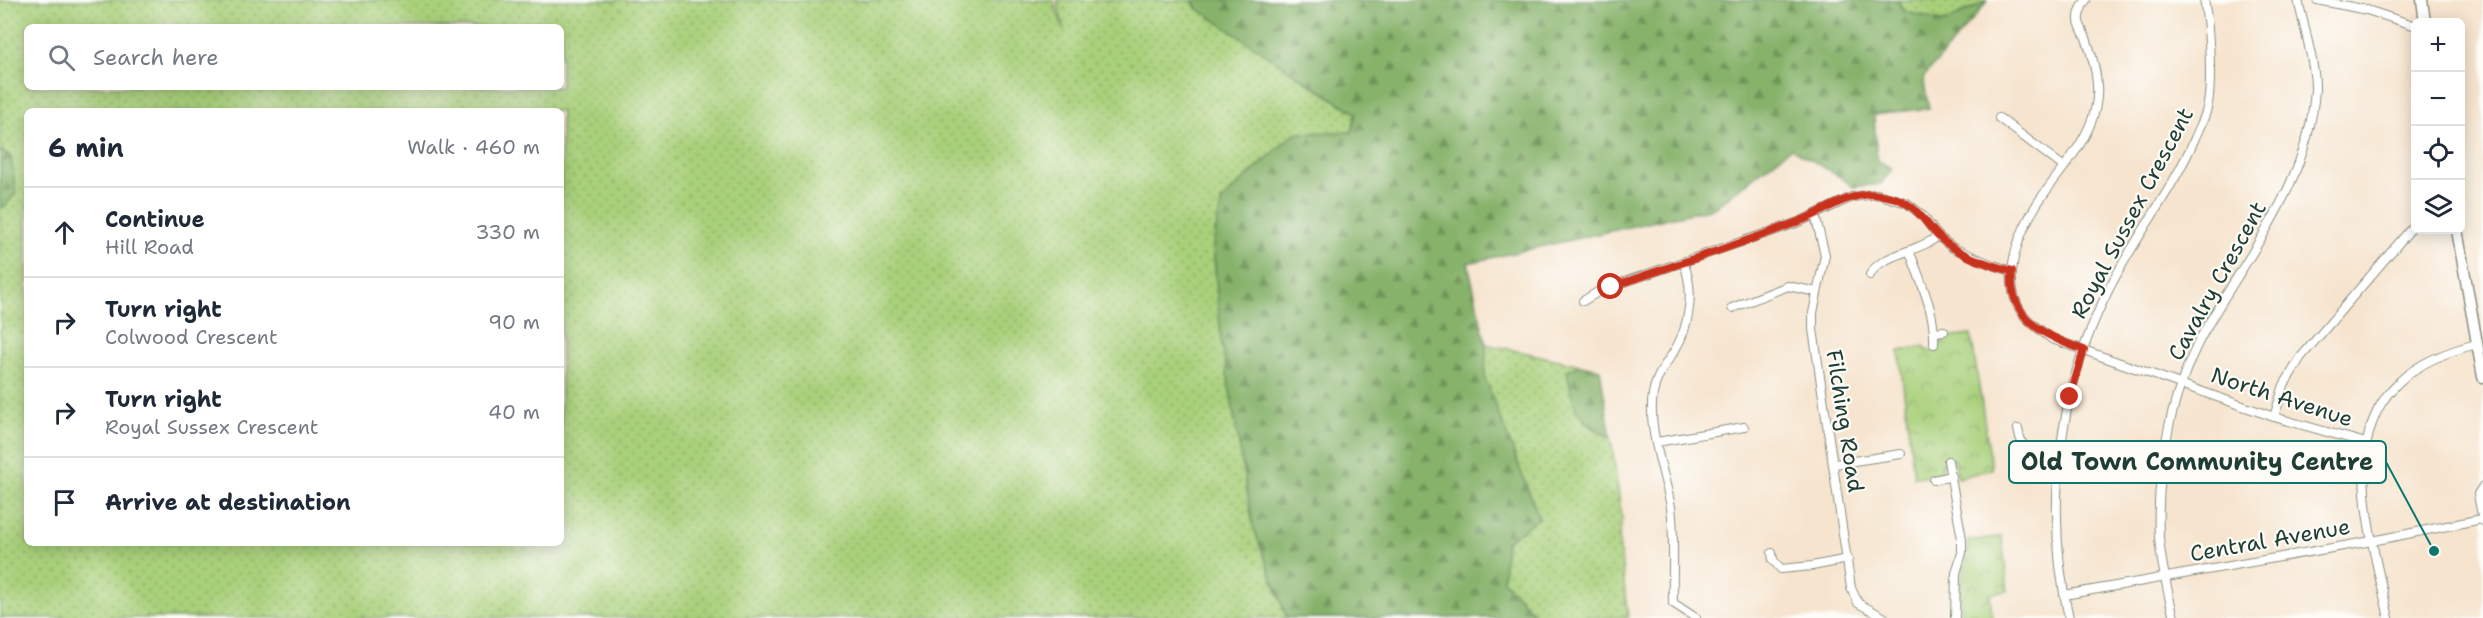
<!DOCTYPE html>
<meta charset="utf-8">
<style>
body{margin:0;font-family:"Shantell Sans",sans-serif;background:#f2f2f3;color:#1f2937}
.controls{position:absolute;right:18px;top:18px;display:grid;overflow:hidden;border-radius:9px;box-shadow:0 3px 15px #0003}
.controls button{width:54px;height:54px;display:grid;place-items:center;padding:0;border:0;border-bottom:2px solid #e0e1e3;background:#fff;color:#1f2937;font:30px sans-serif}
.stop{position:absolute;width:18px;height:18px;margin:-14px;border:4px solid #c8321e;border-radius:50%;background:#fff}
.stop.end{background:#c8321e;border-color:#fff;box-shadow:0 2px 6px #0008}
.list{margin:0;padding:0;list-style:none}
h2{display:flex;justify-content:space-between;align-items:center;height:78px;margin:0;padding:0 24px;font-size:26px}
h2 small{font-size:20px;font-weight:400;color:#747a83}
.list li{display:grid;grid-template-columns:39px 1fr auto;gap:18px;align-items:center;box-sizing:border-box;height:90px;padding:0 24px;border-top:2px solid #e0e1e3}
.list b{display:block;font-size:22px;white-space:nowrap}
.list p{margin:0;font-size:20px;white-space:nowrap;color:#747a83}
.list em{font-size:20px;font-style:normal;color:#747a83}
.icon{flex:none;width:33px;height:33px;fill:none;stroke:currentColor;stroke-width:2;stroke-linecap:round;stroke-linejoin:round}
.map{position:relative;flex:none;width:2483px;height:618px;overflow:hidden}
.search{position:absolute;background:#fff;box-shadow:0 3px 15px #0003;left:24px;top:24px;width:540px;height:66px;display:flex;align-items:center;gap:15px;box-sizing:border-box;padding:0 21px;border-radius:9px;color:#747a83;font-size:22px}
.panel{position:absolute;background:#fff;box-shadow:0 3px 15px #0003;left:24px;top:108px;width:540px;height:438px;border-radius:9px}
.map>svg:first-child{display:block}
.grass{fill:url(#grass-dots);stroke:#648657;stroke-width:1.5;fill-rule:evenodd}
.forest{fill:url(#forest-firs);stroke:#52784f;stroke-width:1.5}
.park{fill:url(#park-crowns);stroke:#648657;stroke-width:1.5}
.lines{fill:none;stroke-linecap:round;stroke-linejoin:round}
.minor-casing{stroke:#8a9081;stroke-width:10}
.tertiary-casing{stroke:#8a9081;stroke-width:13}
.minor{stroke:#fff;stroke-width:8}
.tertiary{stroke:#fff;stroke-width:10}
.route{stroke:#c8321e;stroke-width:8}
.labels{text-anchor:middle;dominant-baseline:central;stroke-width:4.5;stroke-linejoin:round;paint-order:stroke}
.street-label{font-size:22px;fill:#1f3d34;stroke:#fdfcf7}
.leader{fill:none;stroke:#0f766e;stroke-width:2}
.callout-dot{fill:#0f766e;stroke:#fdfcf7;stroke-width:2}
.callout{fill:#fdfcf7;stroke:#0f766e;stroke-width:2}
.callout-label{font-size:24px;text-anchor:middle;font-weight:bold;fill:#1f3d34}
</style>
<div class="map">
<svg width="2483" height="618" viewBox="0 0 2483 618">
<defs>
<pattern id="grass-dots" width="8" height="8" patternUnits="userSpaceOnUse" patternTransform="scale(1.5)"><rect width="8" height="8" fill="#a9d07a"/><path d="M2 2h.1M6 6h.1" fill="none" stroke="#89aa65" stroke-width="1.8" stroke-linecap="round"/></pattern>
<pattern id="forest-firs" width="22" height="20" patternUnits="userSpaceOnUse" patternTransform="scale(1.5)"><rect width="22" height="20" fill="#86b26a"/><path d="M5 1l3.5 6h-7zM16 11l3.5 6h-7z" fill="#6d9258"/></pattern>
<pattern id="park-crowns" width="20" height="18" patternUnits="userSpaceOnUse" patternTransform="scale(1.5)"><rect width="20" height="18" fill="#a9d07a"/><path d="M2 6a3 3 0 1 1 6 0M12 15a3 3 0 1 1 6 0" fill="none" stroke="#89aa65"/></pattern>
</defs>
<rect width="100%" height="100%" fill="#fdfcf7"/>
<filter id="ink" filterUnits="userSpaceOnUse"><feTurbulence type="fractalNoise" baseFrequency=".0167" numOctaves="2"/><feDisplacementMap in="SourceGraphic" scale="12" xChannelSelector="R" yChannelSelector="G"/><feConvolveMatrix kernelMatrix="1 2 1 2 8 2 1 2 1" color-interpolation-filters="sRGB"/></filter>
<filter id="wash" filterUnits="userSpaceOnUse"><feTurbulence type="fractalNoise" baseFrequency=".008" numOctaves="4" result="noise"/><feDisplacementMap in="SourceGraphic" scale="24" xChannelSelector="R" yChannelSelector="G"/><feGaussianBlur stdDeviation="1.35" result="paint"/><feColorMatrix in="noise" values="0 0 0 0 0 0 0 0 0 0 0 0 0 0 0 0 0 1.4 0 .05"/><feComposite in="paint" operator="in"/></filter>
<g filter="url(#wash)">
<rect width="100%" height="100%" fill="#f6e4ce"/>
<g class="grass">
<path d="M0 0H1053L1064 31 1057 0H1193L1196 7 1316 88 1356 113 1352 132 1295 133 1222 200 1213 245 1221 338 1253 526 1287 618H0ZM27 27H561V87H27ZM27 111H561V543H27Z"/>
<polygon points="1898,0 1988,0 1988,1 1944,22 1903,11"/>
<polygon points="1486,344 1581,365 1567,371 1585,423 1611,438 1622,519 1619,539 1628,618 1538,618 1503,580 1506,542 1485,378"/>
</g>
<g class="forest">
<polygon points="1193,0 1898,0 1903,11 1944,22 1988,1 1923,78 1929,108 1874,115 1877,160 1892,169 1881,184 1853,187 1840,177 1791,148 1714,208 1468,263 1486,344 1485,378 1539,518 1506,542 1503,580 1538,618 1287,618 1253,526 1221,338 1213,245 1222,200 1295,133 1352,132 1356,113 1316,88 1195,7"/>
<polygon points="0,150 11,157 16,193 5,206 0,208"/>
<path d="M1581 365 1600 369 1611 438C1574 416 1574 412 1567 370Z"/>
</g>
<g class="park">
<polygon points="1971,335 1992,469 1958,478 1954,460 1942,463 1942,472 1937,475 1914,477 1899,351 1924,346 1927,351 1938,351 1939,342 1943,338"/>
<polygon points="2002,536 2008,591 1990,594 1992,618 1962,618 1961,582 1968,553 1968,541"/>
</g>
</g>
<g filter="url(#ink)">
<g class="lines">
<defs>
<g id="minor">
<path d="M2086 0C2082 6 2078 13 2079 21 2080 27 2084 33 2086 38 2094 61 2101 86 2095 110 2086 146 2057 173 2037 204 2020 231 2003 272 2017 304 2023 319 2039 329 2052 339L2274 417 2366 443"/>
<polyline points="2317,0 2367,10 2416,26"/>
<polyline points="1999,118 2064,167"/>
<polyline points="1815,215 1825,255 1813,313 1813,329 1851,588 1858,603 1885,618"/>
<path d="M1910 252C1920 281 1936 313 1934 344"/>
<path d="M1683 262C1695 289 1690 325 1675 350 1665 365 1656 376 1653 394 1647 429 1665 473 1671 507 1675 538 1672 572 1673 603L1696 618"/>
<path d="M1870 275C1879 254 1920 252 1938 236"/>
<polyline points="1583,301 1601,290 1799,222 1852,197 1877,194 1907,203 1922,215 1938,236 1953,248 1990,264 2012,271"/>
<polyline points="1732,308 1788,286 1817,292"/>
<polyline points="1935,332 1944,331"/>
<polyline points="2274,417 2284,385 2301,357 2416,223"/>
<path d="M2018 429C2022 456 2037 452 2060 456"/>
<polyline points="1657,442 1744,427"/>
<polyline points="1948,461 1962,539 1962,553 1956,573 1955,618"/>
<polyline points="1834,464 1901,454"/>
<polyline points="1934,480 1952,476"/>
<polyline points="2483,486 2478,494 2483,521"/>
<polyline points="1772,553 1773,560 1781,569 1812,566 1848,559"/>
<polyline points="2064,595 2372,541 2482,519"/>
<path d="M2069 618C2044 510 2058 390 2108 291 2134 238 2172 192 2195 138 2199 128 2205 118 2207 108 2213 84 2209 25 2204 0"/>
<path d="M2174 618C2168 592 2161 565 2159 537 2156 464 2172 386 2209 323 2252 249 2310 178 2315 89 2316 67 2303 23 2298 0"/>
<path d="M2389 618C2363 503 2323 381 2477 344"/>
</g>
<g id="tertiary">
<polyline points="2422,0 2425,22"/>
<polyline points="2457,230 2483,377"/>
</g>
</defs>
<use href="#minor" class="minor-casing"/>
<use href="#tertiary" class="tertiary-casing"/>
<use href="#minor" class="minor"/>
<use href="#tertiary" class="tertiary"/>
</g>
</g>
<g class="lines" filter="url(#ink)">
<path class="route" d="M1611 287C1674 265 1738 245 1800 221 1821 213 1841 198 1863 195 1874 193 1884 195 1895 198 1916 205 1924 221 1938 236 1956 254 1988 265 2012 271 2008 319 2044 336 2084 350L2070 397"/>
</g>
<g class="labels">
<g class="street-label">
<text transform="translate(2132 213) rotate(-62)">Royal Sussex Crescent</text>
<text transform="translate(2217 281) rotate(-61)">Cavalry Crescent</text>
<text transform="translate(2282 397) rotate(18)">North Avenue</text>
<text transform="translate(1845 421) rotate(81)">Filching Road</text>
<text transform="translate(2270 540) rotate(-10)">Central Avenue</text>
</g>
</g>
<path class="leader" d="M2434 551L2386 462"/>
<circle class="callout-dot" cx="2434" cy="551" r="6"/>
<rect class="callout" x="2009" y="441" width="377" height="42" rx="6"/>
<g class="callout-label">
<text x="2197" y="470">Old Town Community Centre</text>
</g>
</svg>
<div class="controls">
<button>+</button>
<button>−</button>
<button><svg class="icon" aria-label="locate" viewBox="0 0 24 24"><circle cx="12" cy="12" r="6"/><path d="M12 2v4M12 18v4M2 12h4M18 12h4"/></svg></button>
<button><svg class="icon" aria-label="layers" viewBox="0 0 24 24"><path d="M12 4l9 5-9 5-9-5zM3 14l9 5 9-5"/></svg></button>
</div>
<div class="stop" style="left:1611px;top:287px"></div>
<div class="stop end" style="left:2070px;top:397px"></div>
<div class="search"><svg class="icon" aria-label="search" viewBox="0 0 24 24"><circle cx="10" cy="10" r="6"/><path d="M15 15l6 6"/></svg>Search here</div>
<section class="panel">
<h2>6 min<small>Walk · 460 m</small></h2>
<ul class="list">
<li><svg class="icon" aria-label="ahead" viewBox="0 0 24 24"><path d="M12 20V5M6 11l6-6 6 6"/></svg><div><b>Continue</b><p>Hill Road</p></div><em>330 m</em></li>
<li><svg class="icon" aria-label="right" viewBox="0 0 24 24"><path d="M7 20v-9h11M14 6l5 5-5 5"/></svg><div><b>Turn right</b><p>Colwood Crescent</p></div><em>90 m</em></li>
<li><svg class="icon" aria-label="right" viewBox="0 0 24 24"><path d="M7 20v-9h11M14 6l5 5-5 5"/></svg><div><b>Turn right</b><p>Royal Sussex Crescent</p></div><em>40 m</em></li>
<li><svg class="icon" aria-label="arrive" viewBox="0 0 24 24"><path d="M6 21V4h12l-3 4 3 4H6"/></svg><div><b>Arrive at destination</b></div></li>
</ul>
</section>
</div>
